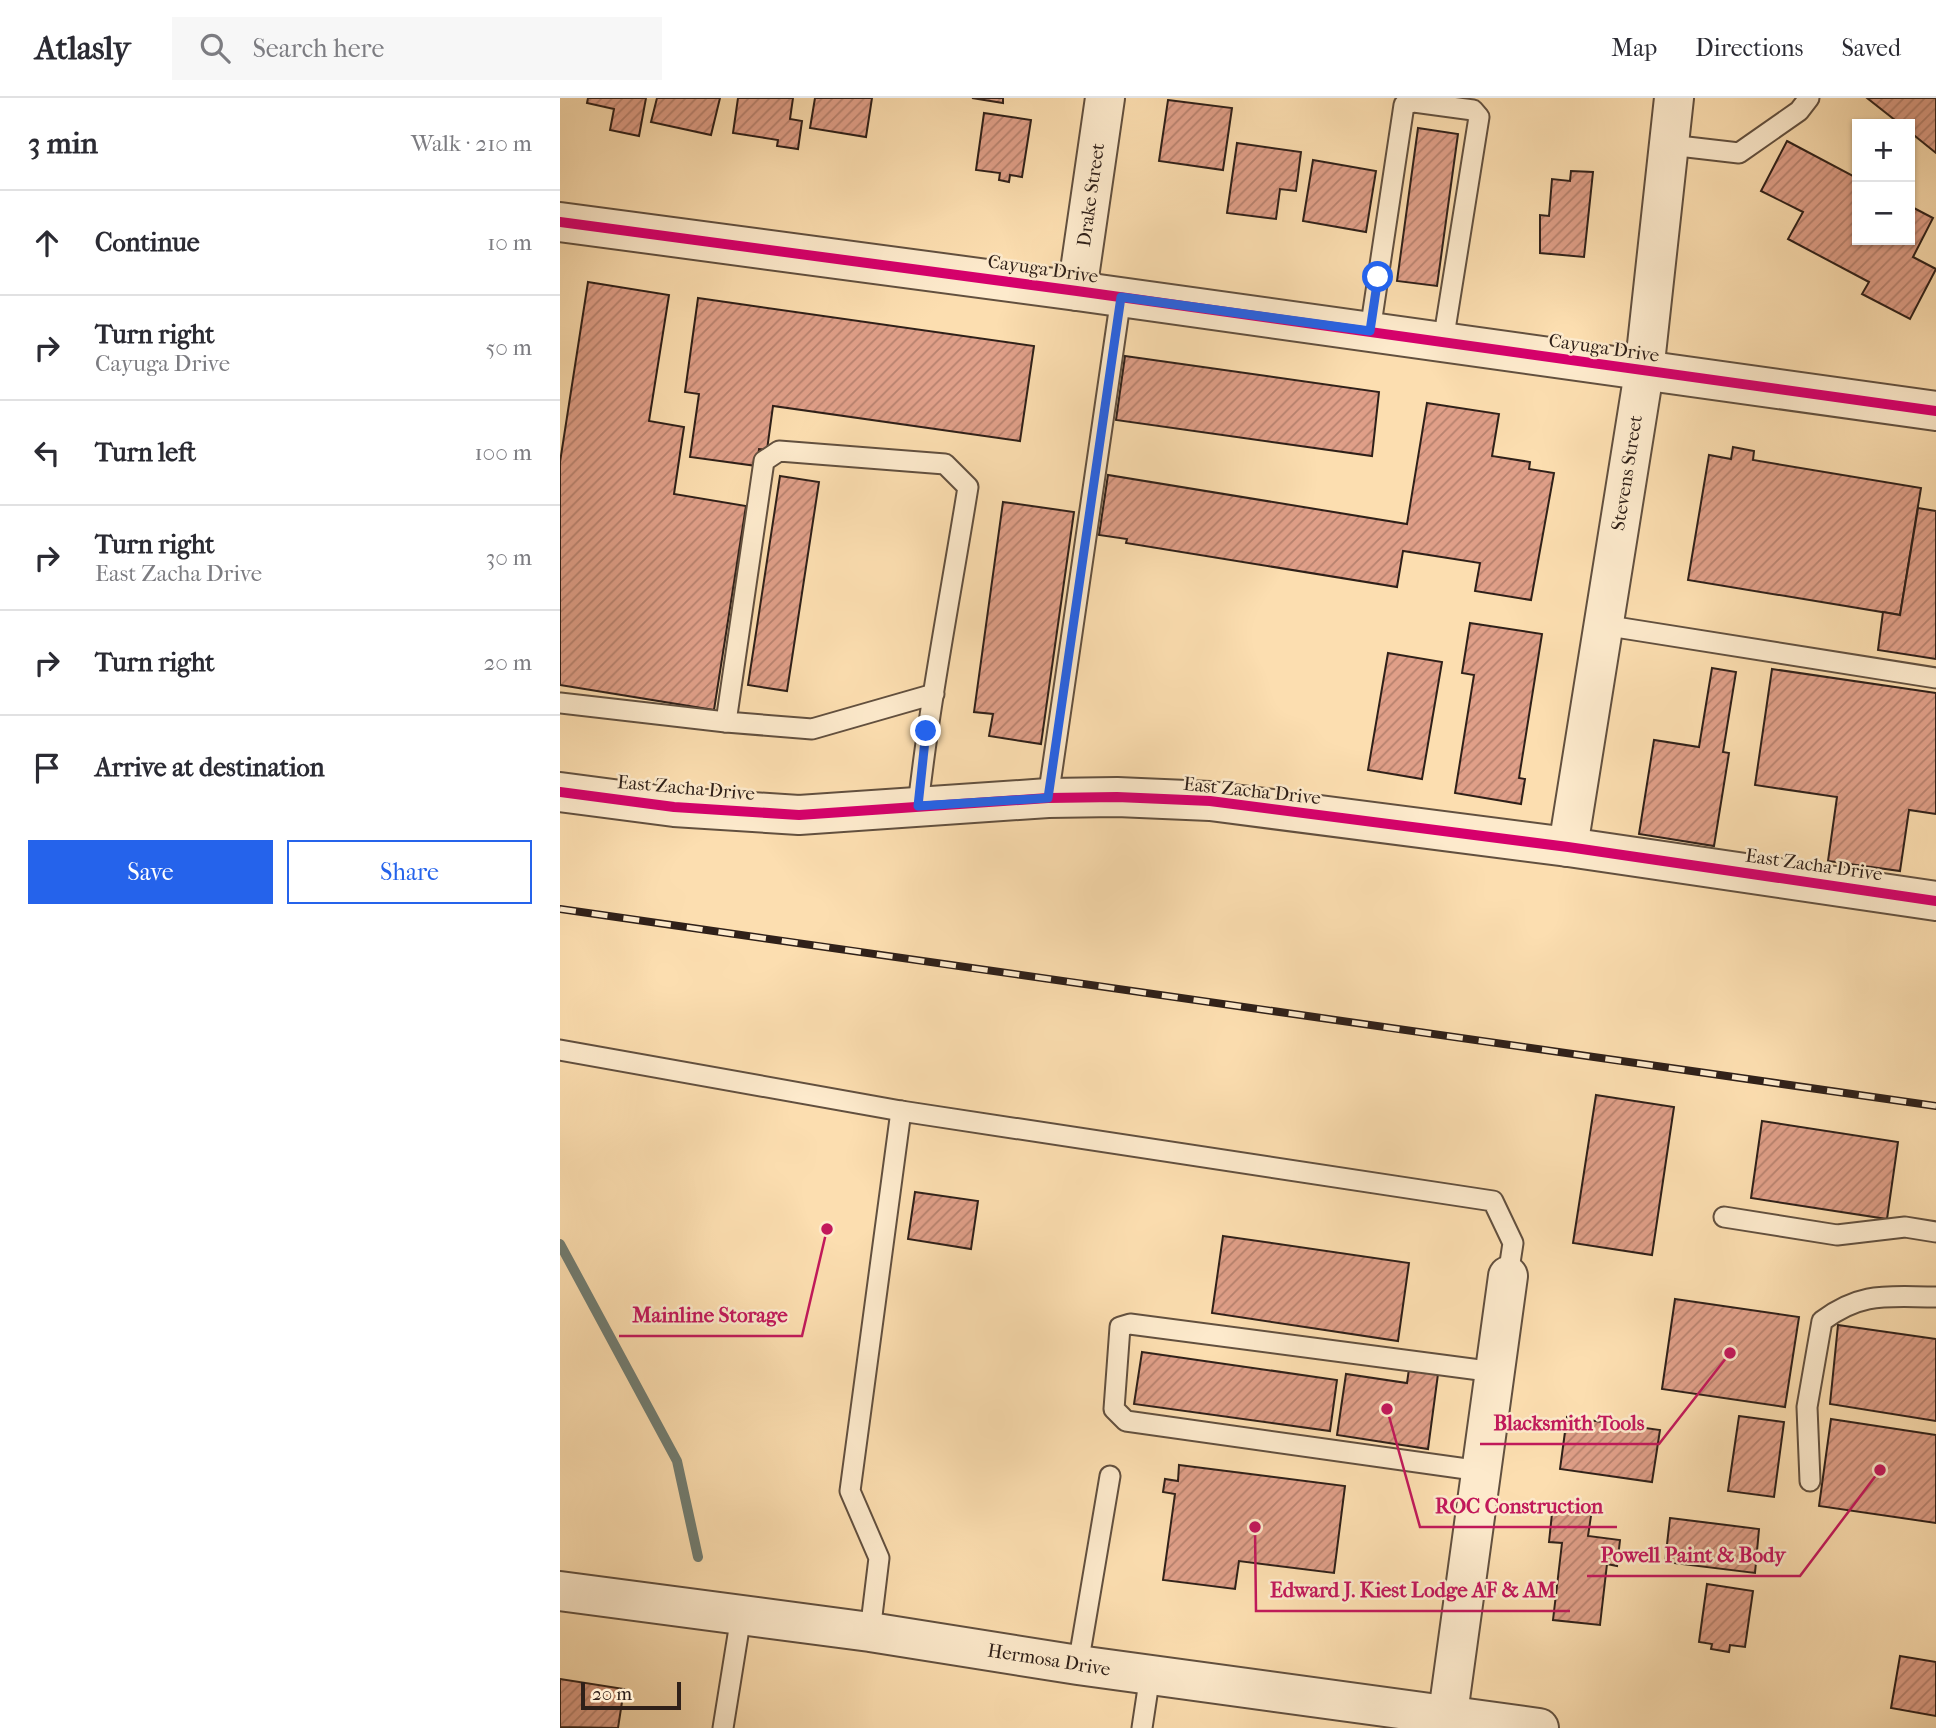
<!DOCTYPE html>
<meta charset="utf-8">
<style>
body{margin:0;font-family:"IM FELL French Canon",serif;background:#f7f7f7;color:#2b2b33}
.controls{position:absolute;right:21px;top:21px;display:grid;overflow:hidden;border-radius:0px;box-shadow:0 2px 5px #0004}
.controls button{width:63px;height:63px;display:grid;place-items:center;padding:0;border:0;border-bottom:2px solid #e1e1e2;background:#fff;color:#2b2b33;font:35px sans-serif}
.scale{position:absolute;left:21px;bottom:18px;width:100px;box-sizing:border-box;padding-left:7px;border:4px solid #2f2019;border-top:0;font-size:19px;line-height:24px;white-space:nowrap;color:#2f2019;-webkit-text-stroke:5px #fdeacc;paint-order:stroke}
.stop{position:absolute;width:21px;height:21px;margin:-16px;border:5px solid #2563eb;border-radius:50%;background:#fff}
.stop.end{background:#2563eb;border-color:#fff;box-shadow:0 2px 7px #0008}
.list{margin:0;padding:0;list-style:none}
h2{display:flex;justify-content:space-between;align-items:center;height:91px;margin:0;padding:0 28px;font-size:30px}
h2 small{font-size:23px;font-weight:400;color:#7c7c81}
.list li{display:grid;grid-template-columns:46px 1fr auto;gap:21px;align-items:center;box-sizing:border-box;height:105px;padding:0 28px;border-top:2px solid #e1e1e2}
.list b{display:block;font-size:26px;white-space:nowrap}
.list p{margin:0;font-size:23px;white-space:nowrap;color:#7c7c81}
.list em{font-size:23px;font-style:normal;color:#7c7c81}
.actions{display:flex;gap:14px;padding:21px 28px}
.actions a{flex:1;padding:16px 0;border:2px solid #2563eb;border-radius:0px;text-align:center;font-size:24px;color:#2563eb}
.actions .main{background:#2563eb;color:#fff}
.icon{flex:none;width:38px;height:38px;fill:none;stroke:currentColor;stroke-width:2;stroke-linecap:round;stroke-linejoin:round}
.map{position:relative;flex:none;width:1376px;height:1630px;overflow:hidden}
header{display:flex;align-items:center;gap:42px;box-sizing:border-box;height:98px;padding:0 35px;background:#fff;border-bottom:2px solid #e1e1e2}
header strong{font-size:33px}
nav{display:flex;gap:38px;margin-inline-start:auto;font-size:24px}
.search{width:490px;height:63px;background:#f7f7f7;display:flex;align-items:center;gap:18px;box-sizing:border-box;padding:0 24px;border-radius:0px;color:#7c7c81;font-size:26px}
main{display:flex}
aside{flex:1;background:#fff}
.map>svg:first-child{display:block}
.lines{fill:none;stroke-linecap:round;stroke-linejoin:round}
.stream{stroke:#727e73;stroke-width:10}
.building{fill:url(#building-hatch);stroke:#2f2019;stroke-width:2}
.service-casing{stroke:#62503f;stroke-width:23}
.minor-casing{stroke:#62503f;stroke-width:42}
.service{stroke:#fdeacc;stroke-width:19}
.minor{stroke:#fdeacc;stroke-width:38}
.rail-casing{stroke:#2f2019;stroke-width:8}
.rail{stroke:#fdeacc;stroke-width:5;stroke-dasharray:16;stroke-linecap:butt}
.cycleway-casing{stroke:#fdeacc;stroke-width:15}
.cycleway{stroke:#d6006c;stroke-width:10}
.route{stroke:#2563eb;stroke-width:9}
.labels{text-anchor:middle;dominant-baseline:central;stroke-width:5;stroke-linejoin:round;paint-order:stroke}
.street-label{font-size:19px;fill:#2f2019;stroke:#fdeacc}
.leader{fill:none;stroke:#c2185b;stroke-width:2.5}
.callout-dot{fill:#c2185b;stroke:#fdeacc;stroke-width:2.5}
.callout-label{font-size:21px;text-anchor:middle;font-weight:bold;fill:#c2185b;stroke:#fdeacc;stroke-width:5;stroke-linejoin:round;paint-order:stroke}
</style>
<header>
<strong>Atlasly</strong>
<div class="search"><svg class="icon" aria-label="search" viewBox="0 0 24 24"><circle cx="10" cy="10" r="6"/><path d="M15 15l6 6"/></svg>Search here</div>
<nav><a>Map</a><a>Directions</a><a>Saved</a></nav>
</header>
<main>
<aside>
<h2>3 min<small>Walk · 210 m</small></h2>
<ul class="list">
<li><svg class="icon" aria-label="ahead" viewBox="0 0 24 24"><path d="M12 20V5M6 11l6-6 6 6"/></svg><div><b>Continue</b></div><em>10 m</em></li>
<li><svg class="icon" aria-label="right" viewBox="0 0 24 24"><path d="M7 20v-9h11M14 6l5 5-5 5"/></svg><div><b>Turn right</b><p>Cayuga Drive</p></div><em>50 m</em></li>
<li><svg class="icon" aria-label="left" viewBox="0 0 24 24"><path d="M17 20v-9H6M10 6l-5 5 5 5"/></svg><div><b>Turn left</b></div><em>100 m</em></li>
<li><svg class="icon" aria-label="right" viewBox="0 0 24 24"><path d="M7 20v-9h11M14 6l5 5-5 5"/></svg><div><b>Turn right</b><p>East Zacha Drive</p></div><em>30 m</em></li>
<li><svg class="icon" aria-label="right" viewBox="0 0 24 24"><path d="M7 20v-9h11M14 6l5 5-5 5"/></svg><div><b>Turn right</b></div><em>20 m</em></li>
<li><svg class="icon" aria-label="arrive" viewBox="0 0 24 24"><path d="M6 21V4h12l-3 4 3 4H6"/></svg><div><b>Arrive at destination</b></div></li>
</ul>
<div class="actions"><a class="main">Save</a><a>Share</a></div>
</aside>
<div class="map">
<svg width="1376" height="1630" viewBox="0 0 1376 1630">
<defs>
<pattern id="building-hatch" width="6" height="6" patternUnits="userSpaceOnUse" patternTransform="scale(1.75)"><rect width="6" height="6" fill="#e09f88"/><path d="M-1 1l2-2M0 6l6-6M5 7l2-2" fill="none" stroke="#b6816e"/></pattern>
</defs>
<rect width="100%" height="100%" fill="#fcdeb0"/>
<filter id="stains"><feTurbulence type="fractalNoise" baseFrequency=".00286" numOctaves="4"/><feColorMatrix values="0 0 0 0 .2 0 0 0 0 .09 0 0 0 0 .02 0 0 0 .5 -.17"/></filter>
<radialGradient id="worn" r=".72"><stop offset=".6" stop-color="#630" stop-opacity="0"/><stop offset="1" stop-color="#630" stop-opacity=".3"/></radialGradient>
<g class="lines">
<polyline class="stream" points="0,1146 117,1363 138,1459"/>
</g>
<g class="building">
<polygon points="28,0 86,0 79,38 50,32 54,11 27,5"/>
<polygon points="97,0 160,0 151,37 91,24"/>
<polygon points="178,0 233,0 230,21 242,23 238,51 217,48 218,42 173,35"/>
<polygon points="255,0 312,0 306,39 250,30"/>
<polygon points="412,0 443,0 443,5"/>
<polygon points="1307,0 1376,0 1376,55 1350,34 1350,26 1340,26"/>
<polygon points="608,2 672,10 663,72 599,63"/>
<polygon points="424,15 471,22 462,79 450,77 449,84 439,82 440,75 416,72"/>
<polygon points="858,30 898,36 877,188 837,183"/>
<polygon points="1227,43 1297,80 1297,142 1350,142 1350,108 1373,120 1353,159 1376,171 1350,221 1302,196 1309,184 1228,141 1243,114 1201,93"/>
<polygon points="677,45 741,54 736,93 720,91 716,121 667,115"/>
<polygon points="753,62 816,73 806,134 743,123"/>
<polygon points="1011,73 1033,74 1024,159 980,155 980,117 989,118 992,81 1010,83"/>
<polygon points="28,184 109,197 89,323 124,329 114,396 186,408 154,612 0,587 0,364"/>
<polygon points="138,200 474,248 460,343 213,308 207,352 199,351 197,368 130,359 139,296 125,294"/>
<polygon points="565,258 819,294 812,358 556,322"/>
<polygon points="867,305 939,316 932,358 970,364 969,371 994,375 971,502 915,493 920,465 843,453 837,489 566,445 567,441 539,437 548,377 847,426"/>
<polygon points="1173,349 1194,353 1193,362 1361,390 1340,517 1128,482 1149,357 1171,361"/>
<polygon points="220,378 259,384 227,593 188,587"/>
<polygon points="443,404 514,414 481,646 429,638 433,616 414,614"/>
<polygon points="1358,410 1376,413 1376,561 1318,552 1323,514 1340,517"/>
<polygon points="910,525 982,536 959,680 965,681 961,706 895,695 914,577 902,575"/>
<polygon points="828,555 882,564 862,681 808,672"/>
<polygon points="1152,570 1176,574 1163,654 1169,655 1154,748 1079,736 1094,642 1139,649"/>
<polygon points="1212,571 1376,595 1376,716 1349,712 1340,773 1268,763 1277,699 1195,687"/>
<polygon points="1036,997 1114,1009 1092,1157 1013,1145"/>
<polygon points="1202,1023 1338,1044 1327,1121 1191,1100"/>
<polygon points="355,1094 418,1103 411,1151 348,1141"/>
<polygon points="663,1138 849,1165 838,1243 652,1215"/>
<polygon points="1115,1201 1239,1219 1225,1309 1102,1291"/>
<polygon points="1278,1227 1376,1241 1376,1323 1270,1306"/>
<polygon points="582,1254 777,1282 770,1333 574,1306"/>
<polygon points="849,1271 878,1276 868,1351 777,1337 786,1276 847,1285"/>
<polygon points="1179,1318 1224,1324 1214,1399 1168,1393"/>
<polygon points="1007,1319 1100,1332 1092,1384 1000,1371"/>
<polygon points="1271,1321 1376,1337 1376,1425 1259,1408"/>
<polygon points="619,1367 785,1388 774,1475 679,1463 675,1491 603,1482 615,1396 603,1394 605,1381 618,1383"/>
<polygon points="993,1406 1032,1411 1028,1438 1060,1442 1057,1468 1047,1466 1040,1527 993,1522 1002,1445 989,1444"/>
<polygon points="1110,1420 1199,1431 1195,1475 1105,1464"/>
<polygon points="1147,1486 1193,1493 1185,1549 1170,1547 1169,1554 1151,1551 1152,1546 1139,1544"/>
<polygon points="1340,1558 1376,1564 1376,1618 1331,1610"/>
<polygon points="0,1581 64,1591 58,1630 0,1629"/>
</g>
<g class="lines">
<defs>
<g id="service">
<polyline points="1110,47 1179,55 1239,13 1249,0"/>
<polyline points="810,233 844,7 854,4 913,12 919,19 883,244"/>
<polyline points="1043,527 1376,580"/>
<polyline points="0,605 166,624"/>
<polyline points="488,700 561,199"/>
<path d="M358 708C370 601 391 495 408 389L385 366 219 353 204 363 166 624 252 631 374 596"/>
<polyline points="0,952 341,1013"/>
<polyline points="1164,1119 1277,1137 1345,1129 1376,1134"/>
<polyline points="921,1373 566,1323 554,1311 560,1229 570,1226 935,1274"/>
<path d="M1250 1383 1247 1309 1262 1223C1302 1193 1328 1199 1376 1199"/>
<polyline points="310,1534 319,1460 290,1393 341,1013 933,1103 953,1145 948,1178"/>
<polyline points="518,1567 550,1378"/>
<polyline points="163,1630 181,1518"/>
<polyline points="582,1630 590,1577"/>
</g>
<g id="minor">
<polyline points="0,124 517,193 1376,313"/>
<polyline points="517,193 545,0"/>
<polyline points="0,694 114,709 239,717 488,700 557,699 650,703 1008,749 1376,803"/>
<polyline points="1008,749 1084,274 1114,0"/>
<polyline points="0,1493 310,1534 518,1567 979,1630"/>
<polyline points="886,1630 948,1178"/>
</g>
</defs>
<use href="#service" class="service-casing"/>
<use href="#minor" class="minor-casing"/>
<use href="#service" class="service"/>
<use href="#minor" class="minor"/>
<defs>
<polyline id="rail" points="0,811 1376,1008"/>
</defs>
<use href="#rail" class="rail-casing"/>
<use href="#rail" class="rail"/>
<defs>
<g id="cycleway">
<polyline points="0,124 517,193 1376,313"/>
<polyline points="0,694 114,709 239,717 488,700 557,699 650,703 1008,749 1376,803"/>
</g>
</defs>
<use href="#cycleway" class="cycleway-casing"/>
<use href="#cycleway" class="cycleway"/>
</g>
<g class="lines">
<polyline class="route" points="366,633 358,708 488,700 561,199 810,233 818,179"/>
</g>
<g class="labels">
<g class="street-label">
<text transform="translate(531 97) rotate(-82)">Drake Street</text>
<text transform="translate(483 171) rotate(8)">Cayuga Drive</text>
<text transform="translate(1044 250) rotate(8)">Cayuga Drive</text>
<text transform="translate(1067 375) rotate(-81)">Stevens Street</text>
<text transform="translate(126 690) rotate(5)">East Zacha Drive</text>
<text transform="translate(692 693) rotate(6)">East Zacha Drive</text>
<text transform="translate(1254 767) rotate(8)">East Zacha Drive</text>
<text transform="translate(489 1562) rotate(9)">Hermosa Drive</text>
</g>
</g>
<path class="leader" d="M267 1131L242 1238H59M1170 1255L1099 1346H920M827 1311L860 1429H1057M1320 1372L1240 1478H1027M695 1429L696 1513H1010"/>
<g class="callout-dot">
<circle cx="267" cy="1131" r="7"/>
<circle cx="1170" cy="1255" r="7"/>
<circle cx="827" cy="1311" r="7"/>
<circle cx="1320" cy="1372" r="7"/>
<circle cx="695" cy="1429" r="7"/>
</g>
<g class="callout-label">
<text x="150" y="1224">Mainline Storage</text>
<text x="1009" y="1332">Blacksmith Tools</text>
<text x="959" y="1415">ROC Construction</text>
<text x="1133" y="1464">Powell Paint &amp; Body</text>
<text x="853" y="1499">Edward J. Kiest Lodge AF &amp; AM</text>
</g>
<rect width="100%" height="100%" filter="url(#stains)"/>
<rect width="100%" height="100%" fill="url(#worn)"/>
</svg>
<div class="controls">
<button>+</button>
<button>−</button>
</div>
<div class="scale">20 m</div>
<div class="stop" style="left:818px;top:179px"></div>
<div class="stop end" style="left:366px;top:633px"></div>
</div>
</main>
